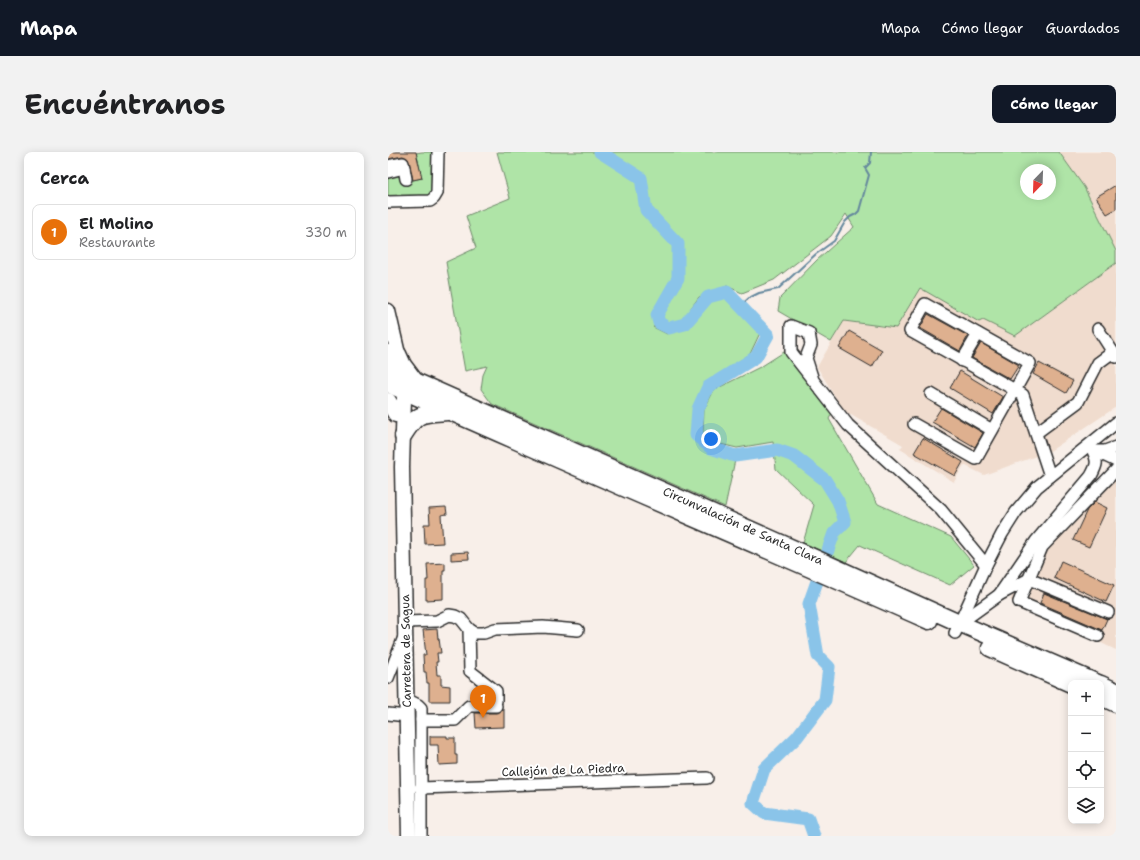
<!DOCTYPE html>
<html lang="es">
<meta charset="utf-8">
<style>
body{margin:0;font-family:"Shantell Sans",sans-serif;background:#f2f2f2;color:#202124}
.controls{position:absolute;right:12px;bottom:12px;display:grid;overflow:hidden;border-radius:8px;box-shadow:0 2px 10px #0003}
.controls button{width:36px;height:36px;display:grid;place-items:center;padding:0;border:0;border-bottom:1px solid #e0e0e0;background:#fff;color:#202124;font:20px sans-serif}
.compass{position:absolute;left:632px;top:12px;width:36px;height:36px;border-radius:50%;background:#fff;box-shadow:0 2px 10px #0003;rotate:203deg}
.you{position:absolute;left:323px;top:287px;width:14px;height:14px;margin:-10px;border:3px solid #fff;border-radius:50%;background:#1a73e8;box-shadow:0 0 0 6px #1a73e833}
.badge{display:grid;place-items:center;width:26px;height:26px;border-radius:50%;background:#111827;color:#fff;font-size:13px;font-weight:700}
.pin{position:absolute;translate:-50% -33px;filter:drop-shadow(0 1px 2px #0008)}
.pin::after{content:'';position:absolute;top:21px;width:14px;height:12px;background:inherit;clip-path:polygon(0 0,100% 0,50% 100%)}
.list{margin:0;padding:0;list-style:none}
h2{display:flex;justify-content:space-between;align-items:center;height:52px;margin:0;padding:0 16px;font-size:17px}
h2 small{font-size:13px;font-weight:400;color:#757577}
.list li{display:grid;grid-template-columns:26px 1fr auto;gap:12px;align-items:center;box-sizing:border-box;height:56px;margin:0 8px 8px;padding:0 8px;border:1px solid #e0e0e0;border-radius:8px}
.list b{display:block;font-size:15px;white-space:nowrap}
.list p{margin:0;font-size:13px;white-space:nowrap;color:#757577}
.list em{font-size:13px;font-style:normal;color:#757577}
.icon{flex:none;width:22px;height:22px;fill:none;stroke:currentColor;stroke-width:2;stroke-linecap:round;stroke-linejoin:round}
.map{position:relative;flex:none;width:728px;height:684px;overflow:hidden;border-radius:8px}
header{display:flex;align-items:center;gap:24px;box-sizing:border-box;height:56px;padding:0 20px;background:#111827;color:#fff}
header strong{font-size:19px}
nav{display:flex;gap:22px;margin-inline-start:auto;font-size:14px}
.intro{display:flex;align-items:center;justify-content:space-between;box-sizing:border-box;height:96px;padding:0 24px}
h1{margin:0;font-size:28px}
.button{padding:10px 18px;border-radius:8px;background:#111827;color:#fff;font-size:14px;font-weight:700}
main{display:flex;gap:24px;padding:0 24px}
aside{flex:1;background:#fff;border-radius:8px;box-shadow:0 2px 10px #0003}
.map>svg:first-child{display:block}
.built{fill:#f0dcce}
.green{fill:#afe4a7;stroke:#6d8869;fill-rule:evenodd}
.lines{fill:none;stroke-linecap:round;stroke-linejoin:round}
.stream{stroke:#64879d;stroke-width:2}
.river{stroke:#8ac4e9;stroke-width:13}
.building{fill:#deb08f;stroke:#2b2b2b}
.minor-casing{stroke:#2b2b2b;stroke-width:14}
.major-casing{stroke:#2b2b2b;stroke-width:17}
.highway-casing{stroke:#2b2b2b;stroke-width:19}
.minor{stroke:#fff;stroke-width:11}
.major{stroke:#fff;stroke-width:14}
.highway{stroke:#fff;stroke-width:16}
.labels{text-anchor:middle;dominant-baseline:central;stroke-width:4;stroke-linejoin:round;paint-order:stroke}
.street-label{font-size:12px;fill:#2b2b2b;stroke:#fff}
</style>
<header>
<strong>Mapa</strong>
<nav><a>Mapa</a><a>Cómo llegar</a><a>Guardados</a></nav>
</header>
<div class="intro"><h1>Encuéntranos</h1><a class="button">Cómo llegar</a></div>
<main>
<aside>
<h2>Cerca<small></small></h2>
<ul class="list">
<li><span class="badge" style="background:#e8710a">1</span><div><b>El Molino</b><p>Restaurante</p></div><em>330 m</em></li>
</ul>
</aside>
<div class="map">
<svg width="728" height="684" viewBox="0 0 728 684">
<rect width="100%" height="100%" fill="#f8efe9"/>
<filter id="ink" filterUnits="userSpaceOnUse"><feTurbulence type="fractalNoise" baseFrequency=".025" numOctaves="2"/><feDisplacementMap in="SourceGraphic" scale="8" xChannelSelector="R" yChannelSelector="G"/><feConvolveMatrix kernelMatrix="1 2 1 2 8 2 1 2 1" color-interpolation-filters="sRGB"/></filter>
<g filter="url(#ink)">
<g class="built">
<polygon points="671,0 728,0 728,99 696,35"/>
<polygon points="728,111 728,255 662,299 596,323 576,313 566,330 512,297 515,293 456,259 429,215 456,169 508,176 532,136 591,170 595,168 627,184"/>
<polygon points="728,313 728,498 622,448 652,391"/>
</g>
<g class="green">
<polygon points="34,0 44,0 44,43 0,47 0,23 12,20 15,30 34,26 28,1"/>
<path d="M109 0H671L696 35 728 99V111L627 184 595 168 591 170 532 136 508 176 456 169 443 190 390 159 392 146 429 108 466 75 458 62 443 84 386 128 354 141 339 134 311 145 294 168 265 175 279 182 297 177 322 149 338 145 372 181 362 202 317 231 306 255 303 283 323 300 347 308 337 355 104 252 93 237 95 223 99 214 77 219 58 110 88 96 78 64 122 46ZM638 18H662V42H638Z"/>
<polygon points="396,200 445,259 441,267 490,352 563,385 586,413 562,433 472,393 458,410 415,391 426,353 388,317 385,290 349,296 328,291 315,281 316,258 326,238 374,214"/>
</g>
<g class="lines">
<polyline class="stream" points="352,154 361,146 371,141 390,137 428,102 446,89 457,70 462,65 468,62 471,59 481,23 477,16 482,11 483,0"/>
<polyline class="river" points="212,0 253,26 258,58 290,92 290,126 269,163 271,171 281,176 297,172 320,145 339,140 380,183 368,205 320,235 310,257 308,283 323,296 347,304 389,298 406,304 437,328 450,349 457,370 446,381 421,452 430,504 441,515 437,548 409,585 376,617 365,651 376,661 420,667 426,684"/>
</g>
<g class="building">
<polygon points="0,0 28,0 34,26 25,28 20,7 15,4 0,7"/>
<polygon points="728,33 728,57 719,62 708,45"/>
<polygon points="540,162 580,184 572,199 532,176"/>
<polygon points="461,179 494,198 484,215 451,196"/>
<polygon points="593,191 631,213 622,227 584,206"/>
<polygon points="651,211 685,229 678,241 645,222"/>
<polygon points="572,219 615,245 605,262 562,236"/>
<polygon points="553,256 595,281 587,295 544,270"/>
<polygon points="535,286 575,310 567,324 526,301"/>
<polygon points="707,350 719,356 701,395 685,388 699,358"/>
<polygon points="58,355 59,362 53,363 55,391 37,392 36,372 42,372 41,356"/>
<polygon points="80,400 81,407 63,408 63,401"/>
<polygon points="673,409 726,433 718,450 666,426"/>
<polygon points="57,411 57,418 55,418 55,447 38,448 38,428 40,428 39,412"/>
<polygon points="656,441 719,467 714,478 652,451"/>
<polygon points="49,477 50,487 51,487 53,501 49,501 50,510 48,510 49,523 53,523 53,533 62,534 62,549 41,549 41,531 39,531 38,520 36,520 35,503 38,503 35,478"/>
<polygon points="114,557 116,557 116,575 88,576 87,561 108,561 112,560"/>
<polygon points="42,584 59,584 59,586 67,586 67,603 69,603 69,612 51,613 50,593 42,593"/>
</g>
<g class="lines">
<defs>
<g id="minor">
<polyline points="0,14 15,11 16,16 0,20"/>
<polyline points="16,16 18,27"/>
<polyline points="0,50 42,49 46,46 49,41 50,0"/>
<polyline points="710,177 728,205"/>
<polyline points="574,209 590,182"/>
<polyline points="425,228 418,206 423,193 421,181 403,174 403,200 460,273 553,358 598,413"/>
<polyline points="543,242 604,278"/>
<polyline points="526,272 588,307 627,238 522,179 537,152 642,211 627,238 635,243 662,324"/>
<polyline points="648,281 690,250 710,211 725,200"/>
<polyline points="709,300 728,309"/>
<path d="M611 443 648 389 703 324C709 313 710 310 705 299H717L728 295"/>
<polyline points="17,470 49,469 61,463 67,464 73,467 81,477 87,481 96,481 107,477 155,475 190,478"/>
<polyline points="572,471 611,443 641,427 720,460"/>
<polyline points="81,477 82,519 108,539 108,549"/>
<polyline points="567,481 598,413 614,382 628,360 649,335 728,271"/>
<polyline points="710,484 631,450 654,395 728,318"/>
<polyline points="0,526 16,485"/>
<polyline points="18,547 30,553 33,556 33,684"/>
<polyline points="0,562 19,564"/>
<polyline points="33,568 67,568 81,554 108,554"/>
<polyline points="32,636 319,626"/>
</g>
<g id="major">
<polyline points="0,159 10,202 16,246 14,315 21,684"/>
<polyline points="0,200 4,227"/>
</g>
<g id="highway">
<polyline points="10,202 15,213 27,229"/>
<polyline points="0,217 418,402 571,471 710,531"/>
<path d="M0 232C179 313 361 389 541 469"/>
<polyline points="0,249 8,262"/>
<path d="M15 284C30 260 32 262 59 260"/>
<polyline points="602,496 683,532"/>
<polyline points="713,532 728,539"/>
<polyline points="713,545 728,552"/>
</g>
</defs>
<use href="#minor" class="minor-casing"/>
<use href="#major" class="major-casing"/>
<use href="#highway" class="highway-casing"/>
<use href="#minor" class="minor"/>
<use href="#major" class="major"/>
<use href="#highway" class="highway"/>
</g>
</g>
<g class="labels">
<g class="street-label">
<text transform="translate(355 374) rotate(24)">Circunvalación de Santa Clara</text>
<text transform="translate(18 499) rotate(-91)">Carretera de Sagua</text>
<text transform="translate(175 618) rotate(-2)">Callejón de La Piedra</text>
</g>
</g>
</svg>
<div class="controls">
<button>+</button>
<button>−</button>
<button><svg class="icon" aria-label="locate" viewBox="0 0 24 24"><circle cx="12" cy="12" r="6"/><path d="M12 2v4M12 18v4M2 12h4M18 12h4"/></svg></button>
<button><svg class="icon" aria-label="layers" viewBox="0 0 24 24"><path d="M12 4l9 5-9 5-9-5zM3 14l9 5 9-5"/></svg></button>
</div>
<svg class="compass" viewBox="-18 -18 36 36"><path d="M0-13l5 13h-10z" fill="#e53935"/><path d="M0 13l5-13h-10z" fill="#757577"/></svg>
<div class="you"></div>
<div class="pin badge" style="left:95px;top:566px;background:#e8710a">1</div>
</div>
</main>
